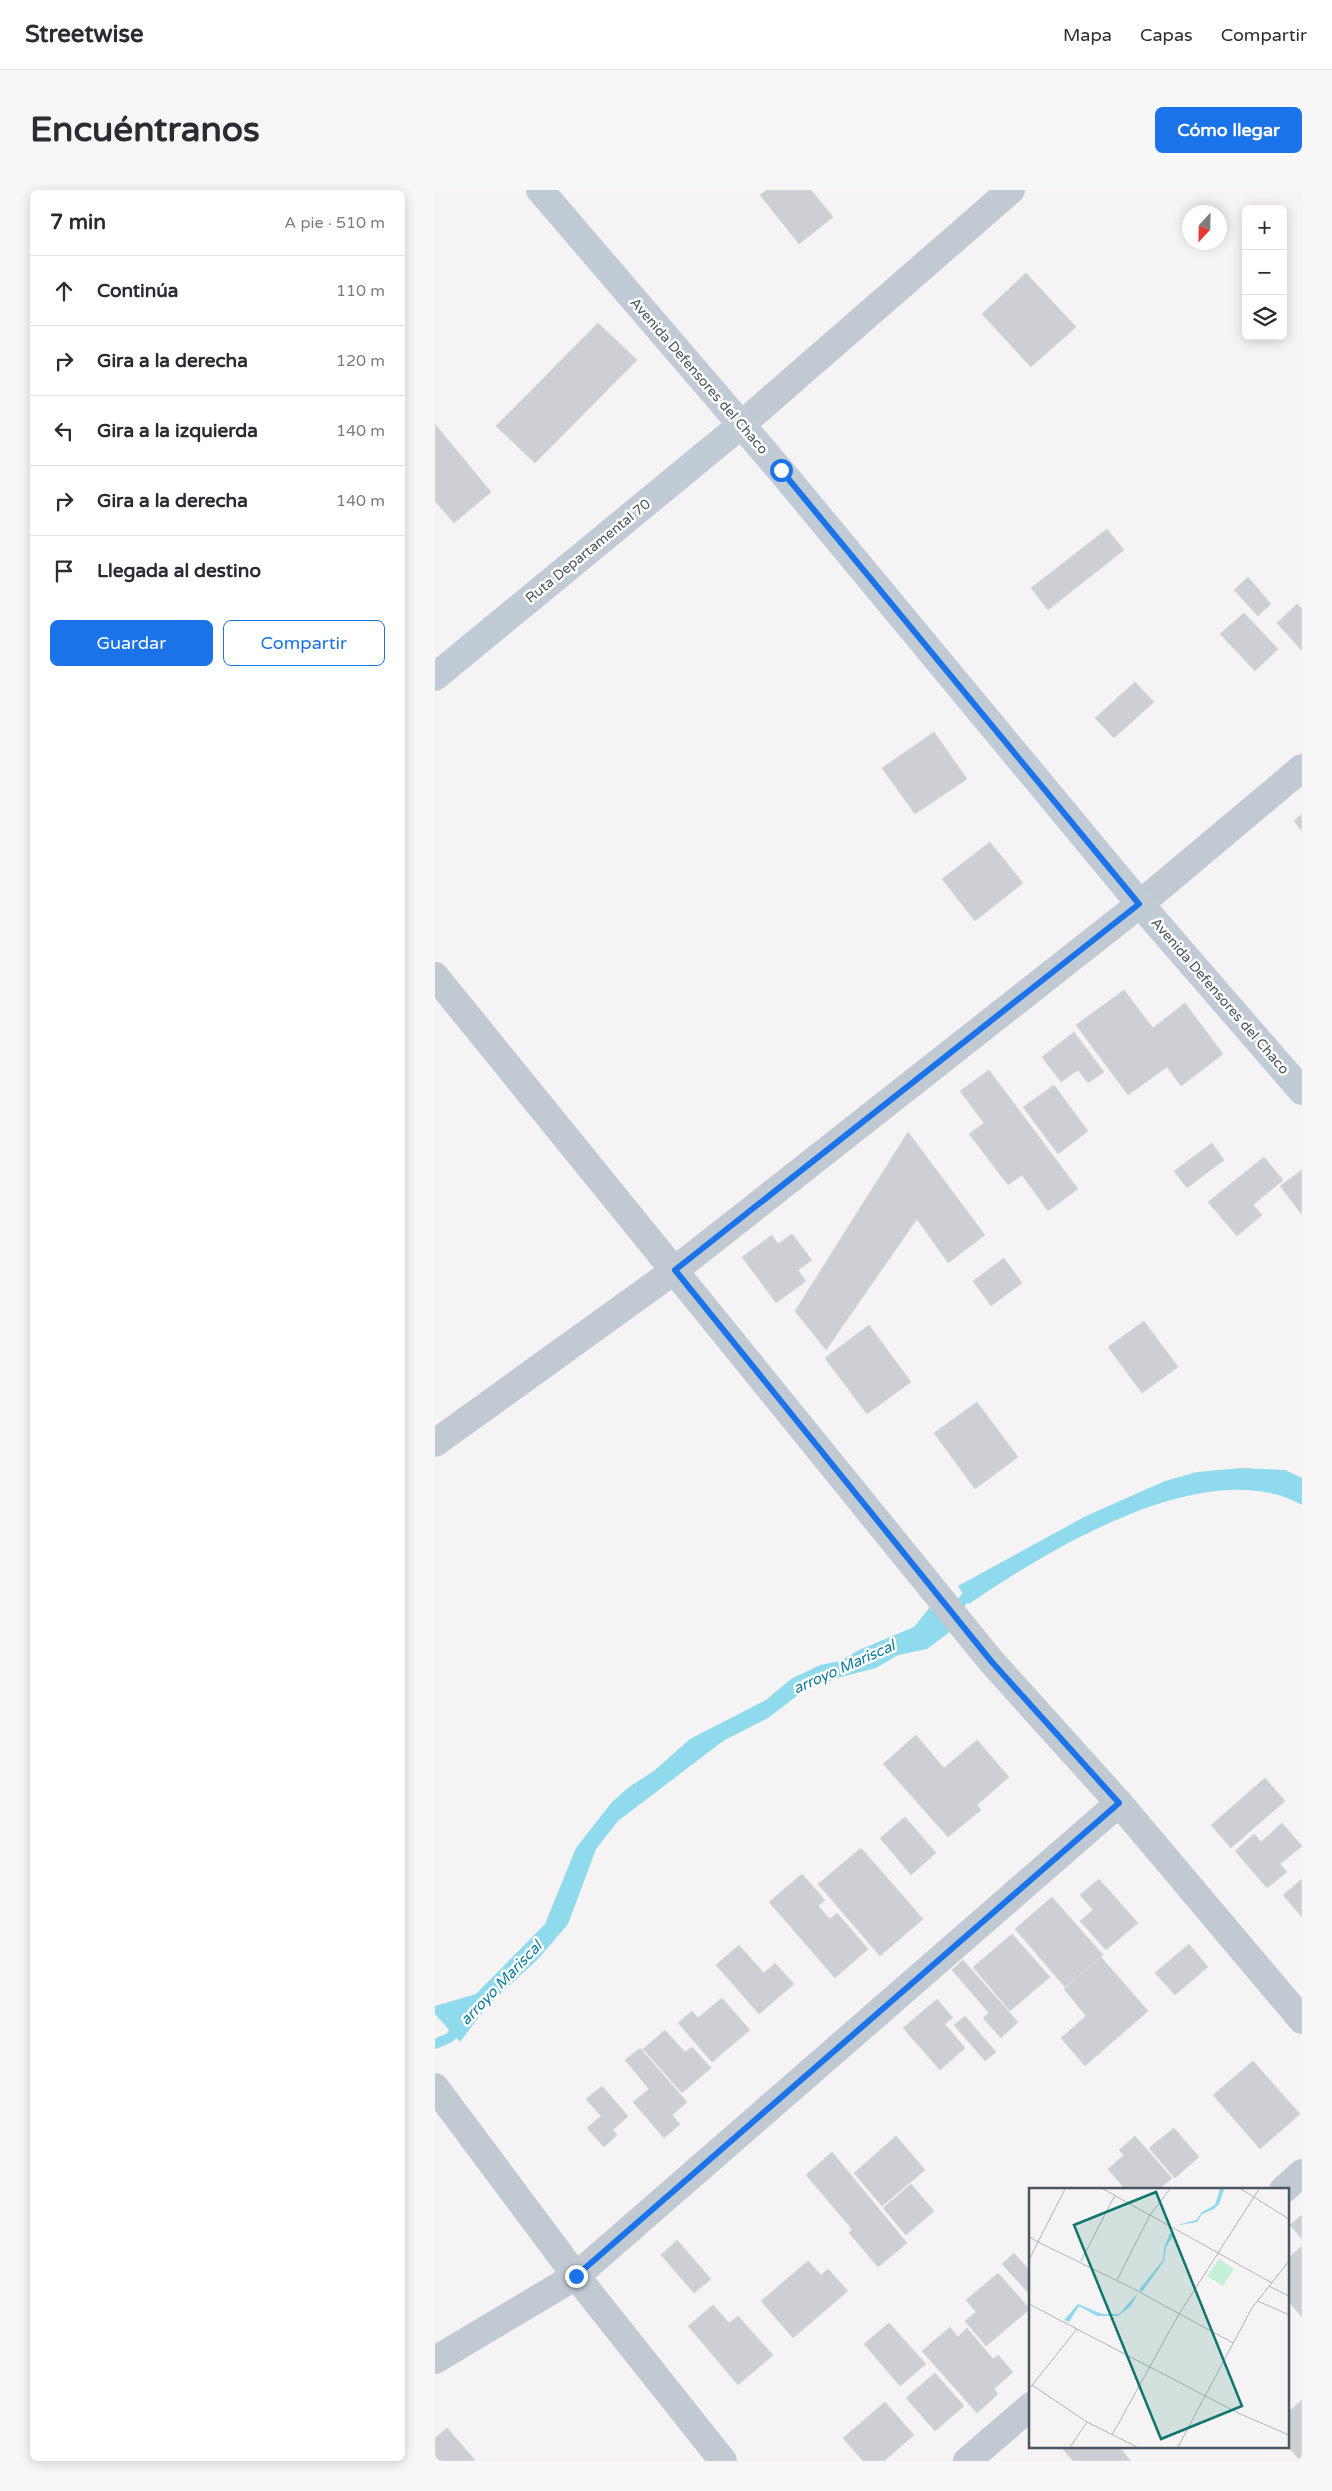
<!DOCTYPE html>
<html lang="es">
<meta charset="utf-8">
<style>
body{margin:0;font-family:"Varela Round",sans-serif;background:#f7f7f7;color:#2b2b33}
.controls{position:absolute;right:15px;top:15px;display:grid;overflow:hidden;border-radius:8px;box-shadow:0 2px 12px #0003}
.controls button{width:45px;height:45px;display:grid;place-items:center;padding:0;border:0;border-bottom:1px solid #e1e1e2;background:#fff;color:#2b2b33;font:25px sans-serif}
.compass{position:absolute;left:747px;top:15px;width:45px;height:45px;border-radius:50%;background:#fff;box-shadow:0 2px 12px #0003;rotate:202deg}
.stop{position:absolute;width:15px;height:15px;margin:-11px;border:4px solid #1a73e8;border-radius:50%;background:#fff}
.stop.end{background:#1a73e8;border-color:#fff;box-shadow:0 1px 5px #0008}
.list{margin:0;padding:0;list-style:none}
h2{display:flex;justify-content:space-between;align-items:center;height:65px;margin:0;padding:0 20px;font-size:21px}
h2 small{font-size:16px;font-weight:400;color:#7c7c81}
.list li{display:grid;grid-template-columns:32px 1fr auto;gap:15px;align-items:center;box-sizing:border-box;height:70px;padding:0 20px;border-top:1px solid #e1e1e2}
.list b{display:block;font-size:19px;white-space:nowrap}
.list em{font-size:16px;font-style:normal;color:#7c7c81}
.actions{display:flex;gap:10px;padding:15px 20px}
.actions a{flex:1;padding:11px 0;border:1px solid #1a73e8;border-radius:8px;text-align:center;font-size:18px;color:#1a73e8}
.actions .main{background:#1a73e8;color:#fff}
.icon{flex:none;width:28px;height:28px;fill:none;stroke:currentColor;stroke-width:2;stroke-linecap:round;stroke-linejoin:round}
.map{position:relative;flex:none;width:867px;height:2271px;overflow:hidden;border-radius:8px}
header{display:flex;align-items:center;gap:30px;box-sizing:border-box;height:70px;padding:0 25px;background:#fff;border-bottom:1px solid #e1e1e2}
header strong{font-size:24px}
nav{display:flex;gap:28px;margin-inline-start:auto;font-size:18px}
.intro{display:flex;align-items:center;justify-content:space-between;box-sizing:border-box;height:120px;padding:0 30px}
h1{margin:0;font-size:35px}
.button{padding:12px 22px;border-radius:8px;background:#1a73e8;color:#fff;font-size:18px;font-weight:700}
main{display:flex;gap:30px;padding:0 30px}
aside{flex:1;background:#fff;border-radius:8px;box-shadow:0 2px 12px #0003}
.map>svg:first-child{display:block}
.water{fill:#90daee}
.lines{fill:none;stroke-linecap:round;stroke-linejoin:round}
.stream{stroke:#90daee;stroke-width:10}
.building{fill:#cdcfd5;stroke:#d7d9de}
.minor{stroke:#c1cad2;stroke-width:28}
.secondary{stroke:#c1cbd6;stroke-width:28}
.route{stroke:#1a73e8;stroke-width:6}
.labels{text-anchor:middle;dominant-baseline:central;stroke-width:5;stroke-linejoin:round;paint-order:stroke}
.street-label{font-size:14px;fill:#4a5661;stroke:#fff}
.water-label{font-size:15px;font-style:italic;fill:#0c7c9b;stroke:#fff}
.inset-road{fill:none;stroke:#b1b4b9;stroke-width:1}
.view{fill:#0f766e;fill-opacity:0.15;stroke:#0f766e;stroke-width:2.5}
.inset-edge{fill:none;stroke:#4a5661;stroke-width:2.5}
</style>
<header>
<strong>Streetwise</strong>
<nav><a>Mapa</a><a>Capas</a><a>Compartir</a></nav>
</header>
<div class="intro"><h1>Encuéntranos</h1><a class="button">Cómo llegar</a></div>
<main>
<aside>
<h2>7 min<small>A pie · 510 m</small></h2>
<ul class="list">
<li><svg class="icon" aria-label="ahead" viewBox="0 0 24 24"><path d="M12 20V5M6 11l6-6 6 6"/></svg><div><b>Continúa</b></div><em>110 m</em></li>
<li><svg class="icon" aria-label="right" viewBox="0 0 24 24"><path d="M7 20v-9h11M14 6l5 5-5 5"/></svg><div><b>Gira a la derecha</b></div><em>120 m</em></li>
<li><svg class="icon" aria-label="left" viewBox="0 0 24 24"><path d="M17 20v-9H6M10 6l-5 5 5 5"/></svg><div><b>Gira a la izquierda</b></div><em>140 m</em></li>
<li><svg class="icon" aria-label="right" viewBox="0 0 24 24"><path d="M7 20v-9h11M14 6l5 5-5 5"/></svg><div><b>Gira a la derecha</b></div><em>140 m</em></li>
<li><svg class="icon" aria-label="arrive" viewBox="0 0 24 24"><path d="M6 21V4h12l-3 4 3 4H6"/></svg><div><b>Llegada al destino</b></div></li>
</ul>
<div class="actions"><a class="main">Guardar</a><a>Compartir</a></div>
</aside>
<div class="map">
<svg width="867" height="2271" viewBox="0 0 867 2271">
<rect width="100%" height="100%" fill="#f5f3f3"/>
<g class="water">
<path d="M807 1278 850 1280 867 1288V1315C772 1262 613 1360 534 1414L523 1396 651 1326 730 1291 762 1282Z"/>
<polygon points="495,1417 516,1441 492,1459 463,1465 441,1478 402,1488 367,1502 333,1528 288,1551 183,1631 161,1659 133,1734 103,1769 52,1816 25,1852 0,1824 0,1816 41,1804 110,1734 141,1658 177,1612 194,1597 219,1581 255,1549 331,1510 356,1489 385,1475 405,1471 424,1460 479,1437"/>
</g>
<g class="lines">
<g class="stream">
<polyline points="517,1423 539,1398"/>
<polyline points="0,1854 14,1848 27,1834"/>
</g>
</g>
<g class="building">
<polygon points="332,0 376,0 398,27 364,54 325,5"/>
<polygon points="591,83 641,137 596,177 547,124"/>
<polygon points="163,133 202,170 100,273 61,236"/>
<polygon points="0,234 56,302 19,333 0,311"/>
<polygon points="672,339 689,360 613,420 596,398"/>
<polygon points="813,387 836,414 823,426 799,400"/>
<polygon points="862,414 867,419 867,461 842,433"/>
<polygon points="809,423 843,459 820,481 785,444"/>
<polygon points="700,492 719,512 679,548 660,528"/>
<polygon points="499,542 532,589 480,624 447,578"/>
<polygon points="867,624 867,641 859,631"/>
<polygon points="555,652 588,693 540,731 507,689"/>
<polygon points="689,800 718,838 750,813 788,864 746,896 732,877 693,905 641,835"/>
<polygon points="639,842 669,882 653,893 643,880 626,892 607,867"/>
<polygon points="554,880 643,999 613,1021 587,985 573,995 534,944 549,933 525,901"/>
<polygon points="619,895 653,941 623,964 588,917"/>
<polygon points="473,942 550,1045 513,1073 482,1029 391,1160 360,1121"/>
<polygon points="777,953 789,970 752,998 739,981"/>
<polygon points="829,967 848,990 818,1015 827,1025 802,1046 773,1012"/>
<polygon points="867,980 867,1025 845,996"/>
<polygon points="357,1044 377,1070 363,1080 371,1091 341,1113 307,1067 337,1045 343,1054"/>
<polygon points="569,1068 587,1093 556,1116 538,1091"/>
<polygon points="709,1131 743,1177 707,1203 673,1157"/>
<polygon points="434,1135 476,1192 432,1224 390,1168"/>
<polygon points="542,1212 583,1267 540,1299 499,1243"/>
<polygon points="481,1545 509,1578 542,1550 574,1587 542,1615 546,1620 513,1647 448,1574"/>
<polygon points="830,1588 850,1611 796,1658 776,1635"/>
<polygon points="470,1627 501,1663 476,1685 445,1648"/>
<polygon points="847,1633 867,1656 845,1674 852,1682 832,1698 800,1661 819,1644 826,1652"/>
<polygon points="426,1658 488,1729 445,1766 383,1694"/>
<polygon points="367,1684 390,1710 383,1716 395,1729 402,1723 433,1759 400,1788 334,1712"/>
<polygon points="664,1689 703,1733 671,1760 645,1731 658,1720 645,1705"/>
<polygon points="867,1689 867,1727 848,1705"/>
<polygon points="617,1707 668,1765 630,1797 580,1739"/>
<polygon points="577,1744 615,1787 575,1821 538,1777"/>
<polygon points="754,1754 773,1777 740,1805 720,1783"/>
<polygon points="304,1755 329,1783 340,1773 359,1794 324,1824 281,1775"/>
<polygon points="666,1767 713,1821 650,1876 626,1848 651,1826 629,1799"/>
<polygon points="528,1770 583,1832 566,1848 548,1828 554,1823 517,1780"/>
<polygon points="287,1808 315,1840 277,1872 243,1833 257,1821 263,1828"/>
<polygon points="502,1809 518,1828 510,1834 530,1858 505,1880 468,1838"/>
<polygon points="530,1826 561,1862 550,1871 519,1835"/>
<polygon points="230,1840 250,1862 257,1857 276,1878 247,1903 208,1859"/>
<polygon points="205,1858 252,1912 237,1925 245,1934 229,1948 198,1912 214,1899 190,1870"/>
<polygon points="818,1871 865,1924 825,1959 778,1905"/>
<polygon points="167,1896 193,1926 178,1940 182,1945 169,1957 152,1938 166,1926 151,1909"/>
<polygon points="739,1938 764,1967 740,1988 714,1958"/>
<polygon points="461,1946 490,1980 447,2016 419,1983"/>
<polygon points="700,1946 737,1988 723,2000 691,2000 673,1979 689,1965 684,1960"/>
<polygon points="397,1962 472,2053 443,2077 414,2043 417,2039 371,1985"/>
<polygon points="476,1994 499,2021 471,2045 448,2018"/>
<polygon points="867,2025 867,2049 855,2035"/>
<polygon points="242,2050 276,2089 259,2103 226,2065"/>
<polygon points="867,2056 867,2127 853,2111 853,2068"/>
<polygon points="579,2063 596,2082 596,2106 567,2074"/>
<polygon points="373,2071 386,2085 393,2079 413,2101 358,2148 326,2111"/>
<polygon points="563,2083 595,2119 551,2156 530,2131 541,2122 531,2110"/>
<polygon points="278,2115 294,2133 303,2126 338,2165 303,2195 253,2136"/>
<polygon points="454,2133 491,2174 465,2196 429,2154"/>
<polygon points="515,2137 523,2147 532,2138 558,2169 563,2165 578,2182 559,2199 563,2204 542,2223 487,2161"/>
<polygon points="500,2183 529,2216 500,2241 471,2208"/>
<polygon points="867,2210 867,2268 865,2270 853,2257 853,2222"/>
<polygon points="450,2212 479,2245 449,2271 428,2271 408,2248"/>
<polygon points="12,2238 40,2270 39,2271 4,2271 0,2267 0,2248"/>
<polygon points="626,2257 684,2257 696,2271 638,2271"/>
</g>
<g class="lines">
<g class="minor">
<polyline points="306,235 576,0"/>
<polyline points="0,786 556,1471 684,1613 867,1830"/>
<polyline points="0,1253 240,1080 705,714 867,578"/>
<polyline points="0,1897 141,2086 288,2271"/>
<polyline points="848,2000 867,1983"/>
<polyline points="0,2170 141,2086 684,1613"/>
<polyline points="532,2271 596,2216"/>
</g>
<g class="secondary">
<polyline points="105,0 346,281 705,714 867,901"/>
<polyline points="0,487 306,235"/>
</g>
</g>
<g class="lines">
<polyline class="route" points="141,2086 684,1613 556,1471 240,1080 704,714 346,280"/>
</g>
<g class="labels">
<g class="street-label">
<text transform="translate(264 186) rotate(49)">Avenida Defensores del Chaco</text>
<text transform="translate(153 361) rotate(-39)">Ruta Departamental 70</text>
<text transform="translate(785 806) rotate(49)">Avenida Defensores del Chaco</text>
</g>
<g class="water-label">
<text transform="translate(409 1477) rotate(-24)">arroyo Mariscal</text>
<text transform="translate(66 1793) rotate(-46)">arroyo Mariscal</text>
</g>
</g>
<g transform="translate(594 1998)">
<rect width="260" height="260" fill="#f5f3f3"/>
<path d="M190 71 205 81 194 98 178 88Z" fill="#c3f1d5"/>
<path d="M191 1H195L190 16 185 21 173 26 168 34 145 38 167 32 173 24 186 17ZM141 45 145 47 137 59 135 73 113 104 110 102 134 72 135 60ZM109 105 102 118 89 128H68L50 118 40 134 35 132 49 116 73 126H90Z" fill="#90daee"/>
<path class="inset-road" d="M74 1 243 95M212 1 260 31M0 49 9 54 36 1M0 72 9 54 105 101 204 155M52 73 86 7M88 92 121 27 141 1M240 98 260 108M229 113 260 127M0 116 209 225 260 247M3 197 58 234 108 259M0 201 48 141M176 208 223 120 260 73M83 247 150 126 230 1M41 259 58 234M149 259 176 208"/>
<path class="view" d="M127 4 213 218 132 251 45 37Z"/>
<rect width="260" height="260" class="inset-edge"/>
</g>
</svg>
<div class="controls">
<button>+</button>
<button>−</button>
<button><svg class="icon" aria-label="layers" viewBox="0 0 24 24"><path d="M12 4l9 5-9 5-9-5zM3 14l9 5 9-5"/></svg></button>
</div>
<svg class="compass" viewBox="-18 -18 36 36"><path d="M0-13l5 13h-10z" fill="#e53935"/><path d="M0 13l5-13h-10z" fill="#7c7c81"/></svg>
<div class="stop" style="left:346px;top:280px"></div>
<div class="stop end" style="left:141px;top:2086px"></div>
</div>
</main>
